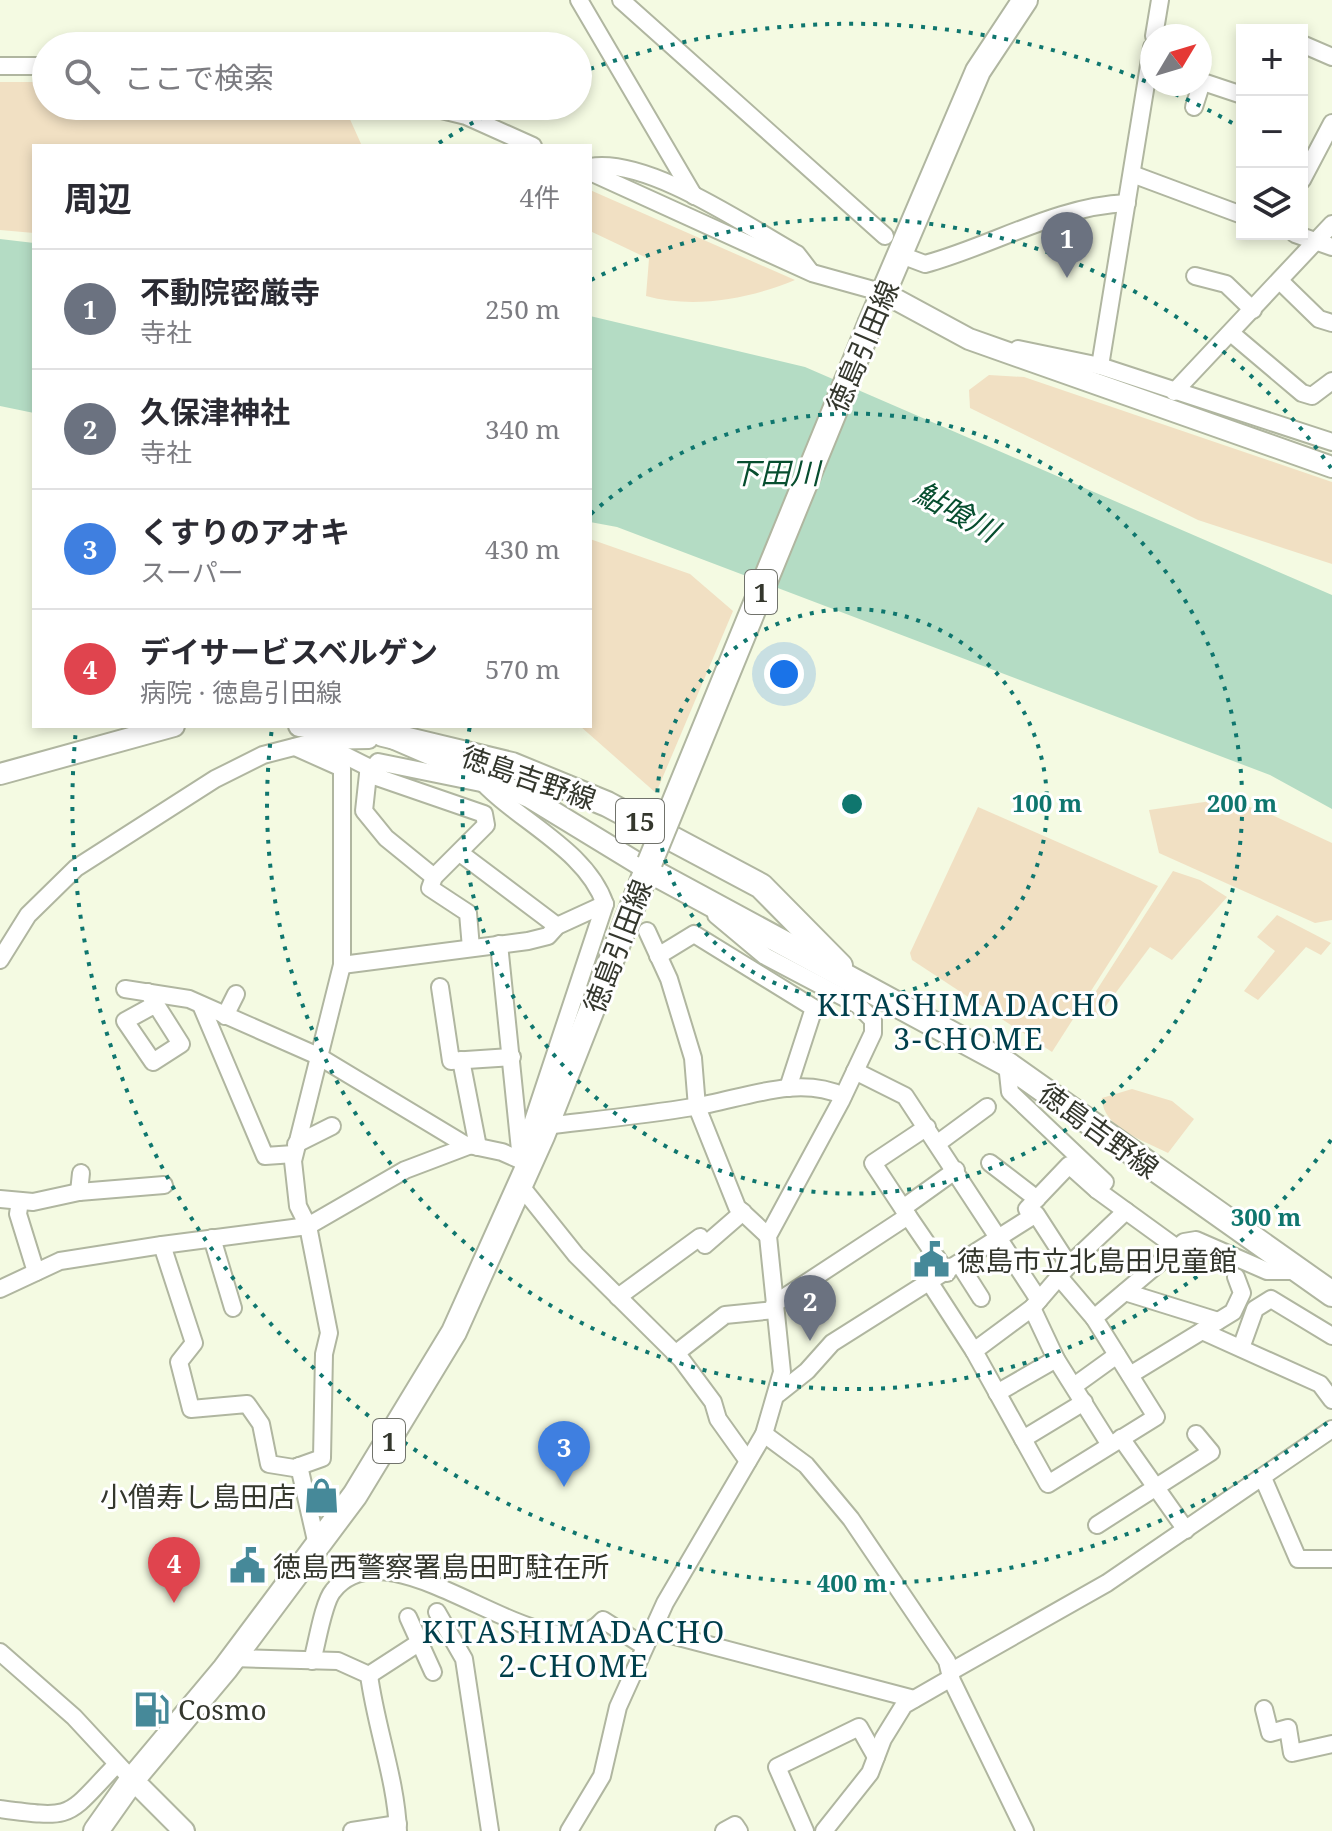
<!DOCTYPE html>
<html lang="ja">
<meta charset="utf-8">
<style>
body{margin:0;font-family:"Noto Serif","Noto Sans JP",serif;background:#f7f7f7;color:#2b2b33}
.controls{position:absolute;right:24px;top:24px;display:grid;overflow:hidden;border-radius:0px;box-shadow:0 4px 12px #0003}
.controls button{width:72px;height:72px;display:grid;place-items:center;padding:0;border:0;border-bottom:2px solid #e1e1e2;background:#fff;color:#2b2b33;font:40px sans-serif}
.compass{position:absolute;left:1140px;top:24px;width:72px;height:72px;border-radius:50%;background:#fff;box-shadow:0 4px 12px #0003;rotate:52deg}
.you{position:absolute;left:784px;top:674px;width:28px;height:28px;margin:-20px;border:6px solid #fff;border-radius:50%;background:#1a73e8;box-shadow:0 0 0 12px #1a73e833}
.badge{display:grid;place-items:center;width:52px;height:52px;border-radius:50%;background:#b45309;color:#fff;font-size:26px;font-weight:700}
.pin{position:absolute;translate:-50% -66px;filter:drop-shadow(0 2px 4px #0008)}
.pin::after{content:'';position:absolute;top:42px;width:28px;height:24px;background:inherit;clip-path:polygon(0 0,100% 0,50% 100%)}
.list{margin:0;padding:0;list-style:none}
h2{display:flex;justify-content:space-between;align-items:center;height:104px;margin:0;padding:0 32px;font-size:34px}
h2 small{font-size:26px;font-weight:400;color:#7c7c81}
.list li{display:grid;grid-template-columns:52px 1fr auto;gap:24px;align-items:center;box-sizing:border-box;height:120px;padding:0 32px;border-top:2px solid #e1e1e2}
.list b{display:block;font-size:30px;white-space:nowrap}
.list p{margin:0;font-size:26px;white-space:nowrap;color:#7c7c81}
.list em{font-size:26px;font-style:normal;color:#7c7c81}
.icon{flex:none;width:44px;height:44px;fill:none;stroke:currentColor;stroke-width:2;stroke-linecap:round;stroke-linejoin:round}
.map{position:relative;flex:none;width:1332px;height:1831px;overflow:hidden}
.search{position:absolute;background:#fff;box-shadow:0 4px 12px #0003;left:32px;top:32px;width:560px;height:88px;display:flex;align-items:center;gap:20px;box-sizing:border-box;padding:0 28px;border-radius:44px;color:#7c7c81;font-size:30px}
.panel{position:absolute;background:#fff;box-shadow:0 4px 12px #0003;left:32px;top:144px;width:560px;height:584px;border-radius:0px}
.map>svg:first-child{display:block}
.green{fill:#f1e0c3}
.water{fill:#b4dcc4}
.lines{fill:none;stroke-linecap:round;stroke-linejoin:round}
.minor-casing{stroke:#b0b6a0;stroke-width:20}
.tertiary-casing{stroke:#b0b6a0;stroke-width:24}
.primary-casing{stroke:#b0b6a0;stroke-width:28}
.minor{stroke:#fff;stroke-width:16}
.tertiary{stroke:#fff;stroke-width:20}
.primary{stroke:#fff;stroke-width:24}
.primary-bridge-casing{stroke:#b0b6a0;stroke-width:28;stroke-linecap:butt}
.primary-bridge{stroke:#fff;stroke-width:24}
.ring{fill:none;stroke:#0f766e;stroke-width:4;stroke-dasharray:4 8}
.labels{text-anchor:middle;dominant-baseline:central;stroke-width:6;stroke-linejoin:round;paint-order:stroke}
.shield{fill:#fff;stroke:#71736c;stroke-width:2}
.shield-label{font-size:26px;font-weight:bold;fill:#34372d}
.street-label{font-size:28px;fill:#34372d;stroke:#fff}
.poi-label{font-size:28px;fill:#34372d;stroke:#fff;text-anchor:start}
.water-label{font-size:30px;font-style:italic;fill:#074e2f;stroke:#fff}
.neighbourhood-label{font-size:30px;letter-spacing:2px;fill:#003f4b;stroke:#fff}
.centre{fill:#0f766e;stroke:#fff;stroke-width:4}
.ring-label{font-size:24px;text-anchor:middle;font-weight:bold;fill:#0f766e;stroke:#fff;stroke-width:6;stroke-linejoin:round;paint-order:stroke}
</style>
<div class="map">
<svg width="1332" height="1831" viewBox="0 0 1332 1831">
<rect width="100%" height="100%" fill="#f4fae2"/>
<g class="green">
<polygon points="0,82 46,82 46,106 344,106 362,146 34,146 34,233 0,230"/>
<path d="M590 190 795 280C749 299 694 309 646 296L649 259 590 231Z"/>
<polygon points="989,375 1024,377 1332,482 1332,564 1198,520 970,408 969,390"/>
<polygon points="590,539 690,574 733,611 656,793 580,726 590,726"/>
<polygon points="1225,799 1268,813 1332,843 1332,920 1315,923 1159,853 1149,810"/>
<polygon points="978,807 1158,886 1052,1052 912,960 910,953"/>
<polygon points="1173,871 1200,880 1227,897 1172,960 1150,947 1099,1015 1084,1010"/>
<polygon points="1277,915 1331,943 1321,955 1306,947 1258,1000 1244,991 1275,951 1257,937"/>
<path d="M1132 1089 1172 1101 1194 1119 1168 1153C1145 1141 1102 1128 1102 1098Z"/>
</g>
<g class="water">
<polygon points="0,239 34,243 34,413 0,406"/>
<polygon points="590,316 805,367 1332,595 1332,809 1270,775 617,527 590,522"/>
</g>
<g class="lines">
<defs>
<g id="minor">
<polyline points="579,0 694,196"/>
<polyline points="621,0 885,236"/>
<polyline points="1154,36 1160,0"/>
<polyline points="1302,44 1332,57"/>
<polyline points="0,66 46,66"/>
<polyline points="1200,81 1242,95"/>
<polyline points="425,106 466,116 533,146"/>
<polyline points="1194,107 1202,82"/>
<path d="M590 167C647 157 745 225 797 254L810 271"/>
<polyline points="590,172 812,273 884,293"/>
<polyline points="1132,174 1242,215"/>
<polyline points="1302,180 1332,123"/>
<polyline points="1295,234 1332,247"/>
<path d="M909 258 925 264C992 246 1056 206 1127 203"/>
<polyline points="1195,276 1226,284 1253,310"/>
<polyline points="1280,281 1319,319 1332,323"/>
<polyline points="1231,333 1302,393 1312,396 1332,381"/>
<polyline points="1018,349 1100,366 1332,442"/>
<polyline points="1100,366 1152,47"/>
<polyline points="1174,392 1332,224"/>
<polyline points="320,743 372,769"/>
<polyline points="295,747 342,768 342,965 293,1161 298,1206 308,1226 162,1245 194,1343 179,1362 191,1409 247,1404 261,1424 269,1464 294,1468 322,1458 324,1354 329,1333 308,1226 405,1170 471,1145"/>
<polyline points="368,774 364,811 386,838 434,877"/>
<path d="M476 775C514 820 585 847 605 904L520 1160"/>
<polyline points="460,853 557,926"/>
<polyline points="647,931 669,979 693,1058 697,1107 737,1207 768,1236"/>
<polyline points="499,944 520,1150"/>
<polyline points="471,948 468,913 430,888 434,877 486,825 484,814 368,774 378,762 481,783"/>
<polyline points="658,956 694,934 814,1008 788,1088"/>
<polyline points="0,960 28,915 76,868 215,779 263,755 317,741 369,740"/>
<polyline points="342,965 528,941 548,936 557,926 605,904"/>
<polyline points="440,987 451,1061 512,1057"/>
<polyline points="125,989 189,999 318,1056 464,1144 502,1152 520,1160 526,1167"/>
<polyline points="148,992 181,1044 153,1062 125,1021 156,1004"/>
<polyline points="201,1005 265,1156 294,1154"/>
<polyline points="225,1016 236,994"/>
<polyline points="461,1060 478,1147"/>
<polyline points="1007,1064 1010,1092 1105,1182 1097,1190 1177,1248"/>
<polyline points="855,1071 905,1096 1039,1300"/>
<path d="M546 1126C595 1120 644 1115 693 1107 740 1100 797 1074 843 1096"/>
<polyline points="938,1143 987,1107"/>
<polyline points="296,1144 332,1126"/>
<polyline points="990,1163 1037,1199"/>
<polyline points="520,1185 576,1255 681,1359 713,1402 718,1419 748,1461"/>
<polyline points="79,1192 81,1173"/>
<polyline points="0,1199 33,1202 79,1192 164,1185"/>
<polyline points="20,1201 18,1214 36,1272"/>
<polyline points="903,1208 956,1170"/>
<polyline points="908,1216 947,1273"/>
<polyline points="1031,1217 1027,1209 1069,1165 1097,1190"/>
<polyline points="212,1238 233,1308"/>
<polyline points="960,1265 981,1298"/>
<polyline points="1236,1277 1242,1293 1233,1312 1202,1331 1320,1384 1332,1400"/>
<polyline points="1060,1278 1094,1318"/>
<polyline points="930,1283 974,1351"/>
<polyline points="0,1289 60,1261 162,1245"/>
<polyline points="1125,1292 1218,1321"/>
<polyline points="618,1297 700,1237 705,1245 743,1212"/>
<polyline points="774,1304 908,1216 873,1163 927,1127"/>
<polyline points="1033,1307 1069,1265 1126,1211"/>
<polyline points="1241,1348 1255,1309 1271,1299 1332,1336"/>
<polyline points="675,1354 725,1315 775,1310"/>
<polyline points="1130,1375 1202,1331"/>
<polyline points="1074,1386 1117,1355"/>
<polyline points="997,1393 1056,1359"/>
<polyline points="778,1394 807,1371 832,1343 1036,1214 1069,1265"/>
<polyline points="764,1434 806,1465 851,1519 947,1661 952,1681 1025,1831"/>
<polyline points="1121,1438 1186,1530"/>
<polyline points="1023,1439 1084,1402"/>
<polyline points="1110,1445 1056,1359 1032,1308 974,1351 1048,1484 1156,1417 1094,1318 1184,1242 1196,1240 1267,1271 1296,1271"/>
<polyline points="299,1466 317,1545"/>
<polyline points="1263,1478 1298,1559 1332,1559"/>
<polyline points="1097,1525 1211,1452 1196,1434"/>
<polyline points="437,1612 464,1659 490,1831"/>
<polyline points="408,1617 433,1672"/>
<polyline points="652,1630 914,1699"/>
<polyline points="0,1652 74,1717 139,1787"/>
<path d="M232 1658 338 1661 369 1675C376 1728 396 1779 398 1831"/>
<path d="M312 1661C317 1644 323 1603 333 1591 392 1515 549 1684 603 1620L644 1646"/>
<polyline points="950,1672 1107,1583 1332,1429"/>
<polyline points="369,1675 420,1642"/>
<polyline points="1264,1709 1270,1733 1288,1728 1292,1753 1332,1744"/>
<path d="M0 1809C76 1819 65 1818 117 1764"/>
<polyline points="352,1831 398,1824"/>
<polyline points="569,1831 602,1776 618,1707 665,1603 764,1434 782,1372 768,1236 841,1101 873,1033 873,1020 858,1005 765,956 716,915"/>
<polyline points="724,1831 735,1825 739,1831"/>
<polyline points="805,1831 777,1767 859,1727 876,1757"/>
<polyline points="824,1831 870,1773 883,1739 904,1705 951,1678"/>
</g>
<g id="tertiary">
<polyline points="884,293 969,339 1332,467"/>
<polyline points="299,726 383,734 529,797 647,869"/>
<polyline points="0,774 174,726"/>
<polyline points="141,1788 184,1831"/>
</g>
<g id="primary">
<polyline points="871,322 978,71 1025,0"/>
<polyline points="383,734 512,765 607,804 761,886 840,966"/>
<polyline points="647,869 1007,1064 1332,1294"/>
<polyline points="96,1831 132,1780 225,1669 355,1495 454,1332 542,1136 650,862"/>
</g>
</defs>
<use href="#minor" class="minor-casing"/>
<use href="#tertiary" class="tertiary-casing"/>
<use href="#primary" class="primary-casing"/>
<use href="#minor" class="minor"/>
<use href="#tertiary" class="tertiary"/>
<use href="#primary" class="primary"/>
<defs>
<polyline id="primary-bridge" points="650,862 871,322"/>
</defs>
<use href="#primary-bridge" class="primary-bridge-casing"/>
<use href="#primary-bridge" class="primary-bridge"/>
</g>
<g class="ring">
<circle cx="852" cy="804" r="195"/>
<path d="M591 514A390 390 0 1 1 470 726"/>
<path d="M1331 1140A585 585 0 0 1 272 728M591 280A585 585 0 0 1 1331 468"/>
<path d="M1327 1423A780 780 0 0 1 76 729M439 143A780 780 0 0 1 498 109M579 73A780 780 0 0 1 1236 125"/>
</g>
<defs>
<symbol id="civic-bare" viewBox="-9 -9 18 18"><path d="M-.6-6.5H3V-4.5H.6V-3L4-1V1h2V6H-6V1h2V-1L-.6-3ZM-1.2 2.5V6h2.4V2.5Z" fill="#468999" stroke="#fff" stroke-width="2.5" paint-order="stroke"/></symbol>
<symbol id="shop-bare" viewBox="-9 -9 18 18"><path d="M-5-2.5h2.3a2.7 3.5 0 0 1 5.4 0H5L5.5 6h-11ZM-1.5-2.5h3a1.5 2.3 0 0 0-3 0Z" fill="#468999" stroke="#fff" stroke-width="2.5" paint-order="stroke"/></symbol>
<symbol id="fuel-bare" viewBox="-9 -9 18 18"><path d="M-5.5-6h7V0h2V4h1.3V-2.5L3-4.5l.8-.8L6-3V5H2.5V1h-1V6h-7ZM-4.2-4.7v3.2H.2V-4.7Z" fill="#468999" stroke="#fff" stroke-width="2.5" paint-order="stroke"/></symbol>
</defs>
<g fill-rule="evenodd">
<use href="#civic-bare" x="906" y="1234" width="51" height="51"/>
<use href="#shop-bare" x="296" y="1470" width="51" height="51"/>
<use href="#civic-bare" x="222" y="1540" width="51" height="51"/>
<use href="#fuel-bare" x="126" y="1684" width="51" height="51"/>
</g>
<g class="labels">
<g class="shield">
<rect x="745" y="570" width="32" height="44" rx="6"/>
<rect x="616" y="799" width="48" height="44" rx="6"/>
<rect x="373" y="1419" width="32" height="44" rx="6"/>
</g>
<g class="shield-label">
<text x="761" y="592">1</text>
<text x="640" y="821">15</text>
<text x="389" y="1441">1</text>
</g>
<g class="street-label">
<text transform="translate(862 346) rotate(-67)">徳島引田線</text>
<text transform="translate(529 777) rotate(19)">徳島吉野線</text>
<text transform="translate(617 946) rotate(-69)">徳島引田線</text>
<text transform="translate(1099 1130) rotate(36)">徳島吉野線</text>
</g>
<g class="poi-label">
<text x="957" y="1260">徳島市立北島田児童館</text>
<text x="296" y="1496" text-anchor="end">小僧寿し島田店</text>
<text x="273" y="1566">徳島西警察署島田町駐在所</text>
<text x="178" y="1709">Cosmo</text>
</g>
<g class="water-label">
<text x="775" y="472">下田川</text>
<text transform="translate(957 511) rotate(29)">鮎喰川</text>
</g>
<g class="neighbourhood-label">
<text x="969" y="1004">KITASHIMADACHO<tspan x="969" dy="34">3-CHOME</tspan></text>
<text x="574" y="1631">KITASHIMADACHO<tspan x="574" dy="34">2-CHOME</tspan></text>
</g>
</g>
<circle cx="852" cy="804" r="12" class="centre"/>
<g class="ring-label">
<text x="1047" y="812">100 m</text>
<text x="1242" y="812">200 m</text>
<text x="1266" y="1226">300 m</text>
<text x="852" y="1592">400 m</text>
</g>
</svg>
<div class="controls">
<button>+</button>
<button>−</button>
<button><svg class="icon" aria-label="layers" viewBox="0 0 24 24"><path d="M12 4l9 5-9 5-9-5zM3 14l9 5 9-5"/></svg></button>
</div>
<svg class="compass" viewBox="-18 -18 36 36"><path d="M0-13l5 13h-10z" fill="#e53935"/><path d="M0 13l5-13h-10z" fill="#7c7c81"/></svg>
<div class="you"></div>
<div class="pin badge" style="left:1067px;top:278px;background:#6b7280">1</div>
<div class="pin badge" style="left:810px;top:1341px;background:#6b7280">2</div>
<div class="pin badge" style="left:564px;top:1487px;background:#3f7fe0">3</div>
<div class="pin badge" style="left:174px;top:1603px;background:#e0444e">4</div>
<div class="search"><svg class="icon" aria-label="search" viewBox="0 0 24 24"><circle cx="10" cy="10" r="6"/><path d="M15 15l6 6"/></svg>ここで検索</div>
<section class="panel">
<h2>周辺<small>4件</small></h2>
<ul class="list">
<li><span class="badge" style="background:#6b7280">1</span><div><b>不動院密厳寺</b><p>寺社</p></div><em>250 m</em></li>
<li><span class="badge" style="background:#6b7280">2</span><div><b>久保津神社</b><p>寺社</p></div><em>340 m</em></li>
<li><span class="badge" style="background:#3f7fe0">3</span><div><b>くすりのアオキ</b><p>スーパー</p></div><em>430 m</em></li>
<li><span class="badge" style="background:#e0444e">4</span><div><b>デイサービスベルゲン</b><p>病院 · 徳島引田線</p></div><em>570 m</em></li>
</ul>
</section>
</div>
